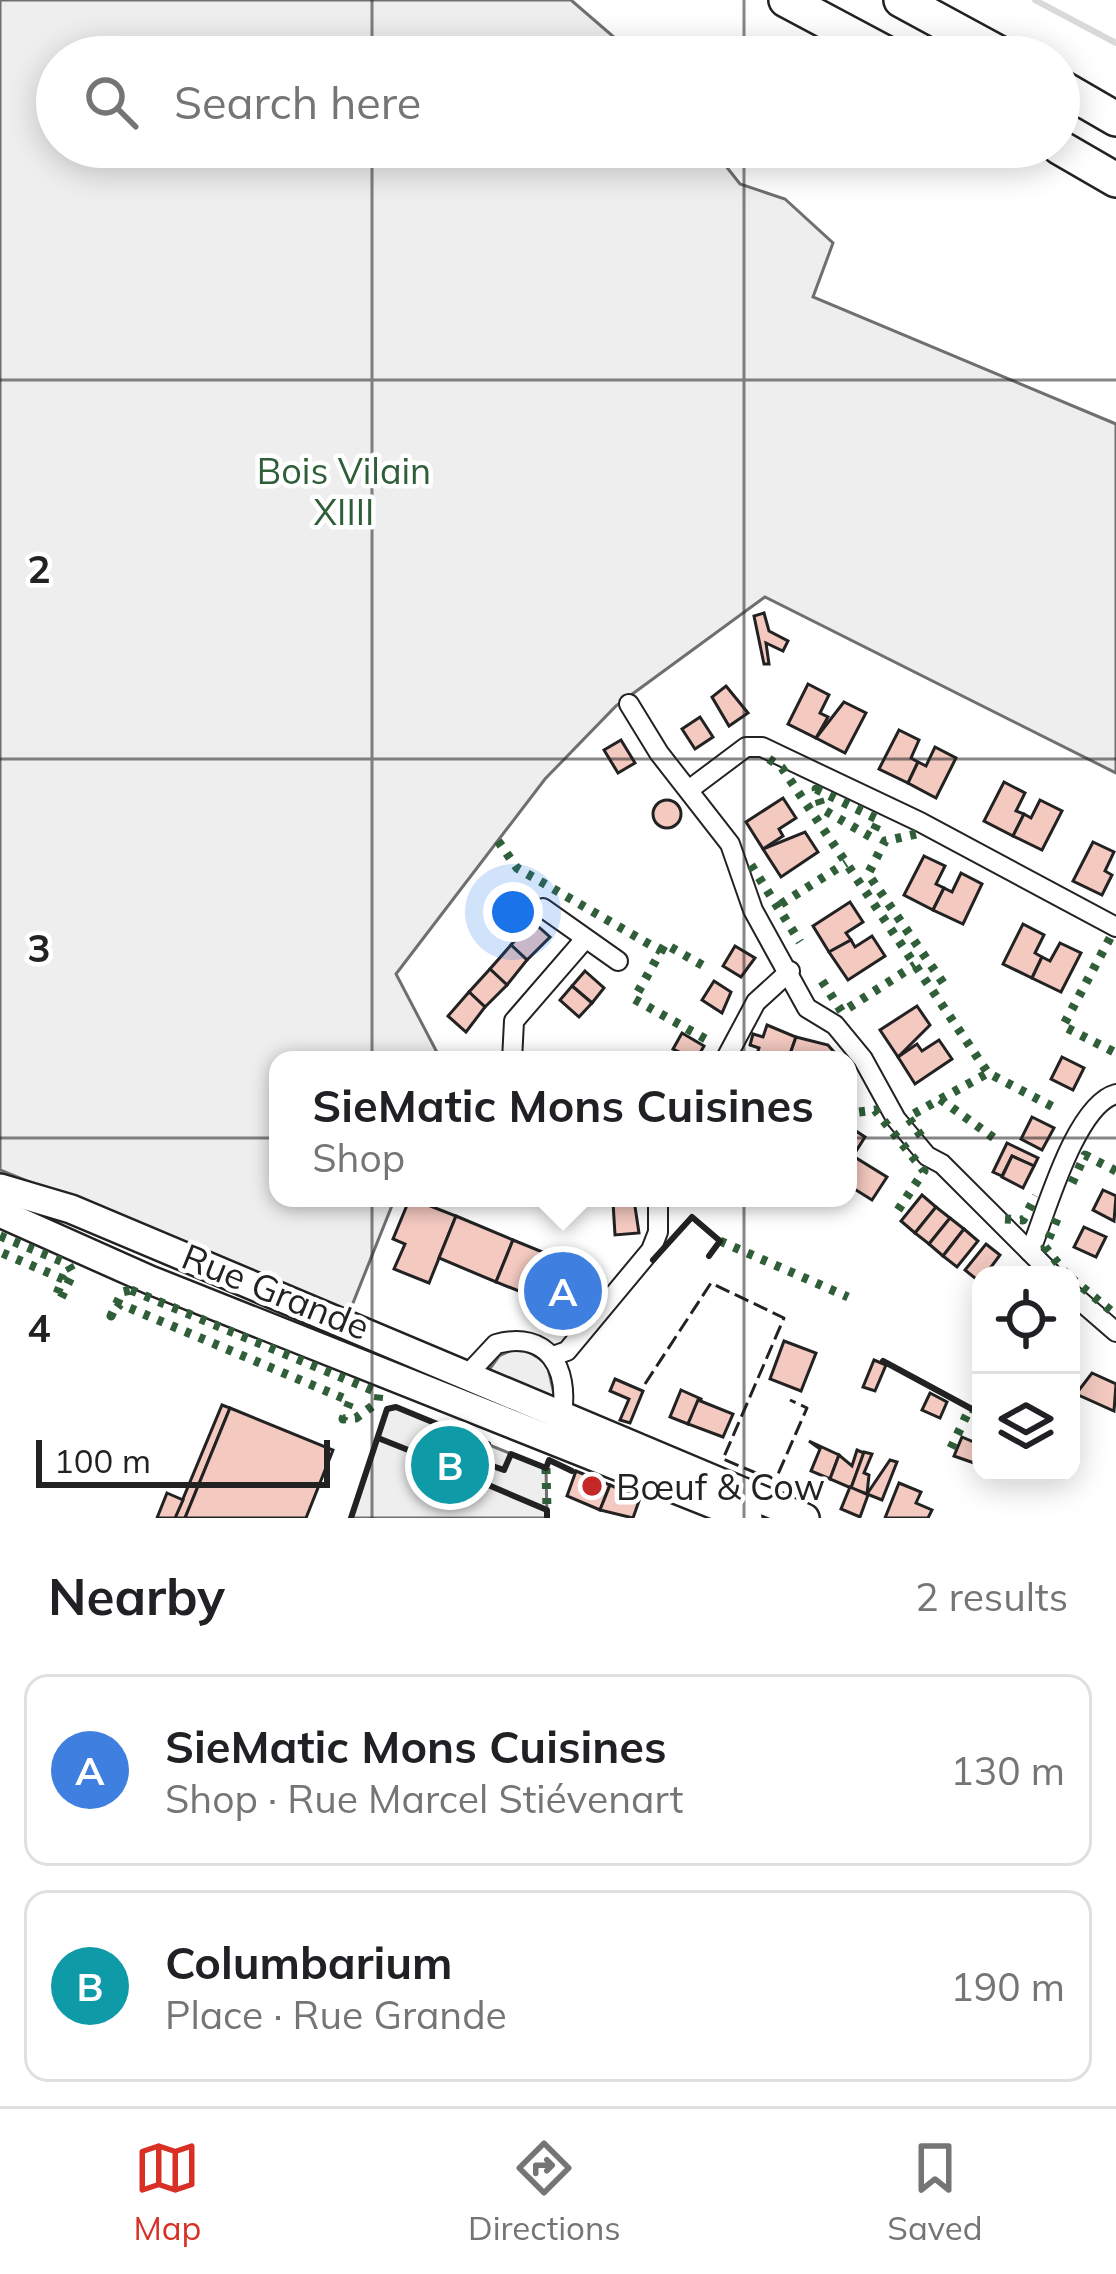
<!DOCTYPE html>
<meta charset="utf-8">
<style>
body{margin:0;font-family:Mulish,sans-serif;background:#f6f6f6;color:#202124}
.controls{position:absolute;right:36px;bottom:36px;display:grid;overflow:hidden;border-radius:24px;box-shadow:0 6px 30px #0003}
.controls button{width:108px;height:108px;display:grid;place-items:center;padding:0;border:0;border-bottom:3px solid #e0e0e0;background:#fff;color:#202124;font:60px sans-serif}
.scale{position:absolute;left:36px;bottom:30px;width:294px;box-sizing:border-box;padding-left:12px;border:6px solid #222;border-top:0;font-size:33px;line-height:42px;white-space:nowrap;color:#222;-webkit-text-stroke:9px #fff;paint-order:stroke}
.you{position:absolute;left:513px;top:912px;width:42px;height:42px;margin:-30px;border:9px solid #fff;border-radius:50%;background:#1a73e8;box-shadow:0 0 0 18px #1a73e833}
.badge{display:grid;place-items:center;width:78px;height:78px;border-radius:50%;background:#d93025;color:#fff;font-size:39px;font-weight:700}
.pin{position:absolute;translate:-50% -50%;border:6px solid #fff;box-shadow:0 3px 12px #0006}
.popup{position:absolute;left:269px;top:1051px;width:588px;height:156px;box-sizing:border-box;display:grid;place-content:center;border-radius:24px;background:#fff;filter:drop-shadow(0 3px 9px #0005);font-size:39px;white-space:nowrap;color:#757577}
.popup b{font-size:45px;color:#202124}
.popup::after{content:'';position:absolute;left:50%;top:100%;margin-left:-24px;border:24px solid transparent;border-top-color:#fff}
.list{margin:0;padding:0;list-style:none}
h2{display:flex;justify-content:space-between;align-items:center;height:156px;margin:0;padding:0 48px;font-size:51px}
h2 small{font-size:39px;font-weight:400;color:#757577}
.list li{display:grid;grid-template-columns:78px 1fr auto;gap:36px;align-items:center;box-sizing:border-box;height:192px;margin:0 24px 24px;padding:0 24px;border:3px solid #e0e0e0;border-radius:24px}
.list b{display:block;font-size:45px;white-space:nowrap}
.list p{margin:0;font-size:39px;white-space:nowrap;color:#757577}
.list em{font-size:39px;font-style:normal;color:#757577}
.icon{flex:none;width:66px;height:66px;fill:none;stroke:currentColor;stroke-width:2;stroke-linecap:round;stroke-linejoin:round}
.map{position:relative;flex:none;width:1116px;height:1518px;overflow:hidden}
.search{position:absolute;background:#fff;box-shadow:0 6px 30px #0003;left:36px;right:36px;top:36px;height:132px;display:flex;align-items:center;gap:30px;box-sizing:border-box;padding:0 42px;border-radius:66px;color:#757577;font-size:45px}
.sheet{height:588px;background:#fff}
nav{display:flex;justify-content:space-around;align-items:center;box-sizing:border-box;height:168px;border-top:3px solid #e0e0e0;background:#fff;font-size:33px;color:#757577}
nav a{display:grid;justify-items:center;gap:6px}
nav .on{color:#d93025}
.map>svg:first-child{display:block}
.green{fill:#eee;stroke:#6f6f6f;stroke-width:3}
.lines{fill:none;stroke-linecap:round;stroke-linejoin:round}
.stream{stroke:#d9d9d9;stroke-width:6}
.building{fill:#f3c9c0;stroke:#222;stroke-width:3}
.minor-casing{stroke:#222;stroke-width:22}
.primary-casing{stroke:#222;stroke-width:32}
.motorway-casing{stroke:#222;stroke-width:38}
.minor{stroke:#fff;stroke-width:18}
.primary{stroke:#fff;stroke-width:27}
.motorway{stroke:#fff;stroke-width:33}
.hedge{stroke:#2f5e38;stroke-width:9;stroke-dasharray:6 9;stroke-linecap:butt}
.fence{stroke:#222;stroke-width:3;stroke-dasharray:15 6;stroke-linecap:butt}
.wall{stroke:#222;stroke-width:6}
.grid{fill:none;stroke:#222;stroke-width:3;stroke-opacity:0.55}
.poi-dot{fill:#c62828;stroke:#fff;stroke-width:4.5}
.labels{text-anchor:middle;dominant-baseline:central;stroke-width:9;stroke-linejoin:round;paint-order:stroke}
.park-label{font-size:36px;fill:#2f5e38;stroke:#fff}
.street-label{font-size:36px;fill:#222;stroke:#fff}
.poi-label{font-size:36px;fill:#222;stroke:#fff;text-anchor:start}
.grid-label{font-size:39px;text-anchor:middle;font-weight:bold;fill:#222;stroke:#fff;stroke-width:9;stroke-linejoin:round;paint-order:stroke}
</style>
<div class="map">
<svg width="1116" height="1518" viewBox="0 0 1116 1518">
<rect width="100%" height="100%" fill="#fff"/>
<g class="green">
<polygon points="0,0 571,0 637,57 57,57 57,147 711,147 740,184 785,199 833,243 813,297 1116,424 1116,773 765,597 616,706 545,779 396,974 441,1060 278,1060 278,1198 395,1198 349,1313 0,1170"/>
<polygon points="512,1350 525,1350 547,1363 555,1399 486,1374 499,1356"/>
<polygon points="396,1407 546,1468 547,1518 351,1518 387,1409"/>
</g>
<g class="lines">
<polyline class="stream" points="1035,0 1116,43"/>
</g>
<g class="building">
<polygon points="764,613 769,631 788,641 783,651 766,643 769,664 764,664 754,616"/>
<polygon points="808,684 829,695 820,713 828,717 816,738 788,724"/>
<polygon points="726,686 748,713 729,726 712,697"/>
<polygon points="844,702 866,713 845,753 816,738"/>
<polygon points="700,717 713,737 695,749 682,729"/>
<polygon points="899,730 919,740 911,758 918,762 908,783 879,769"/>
<polygon points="621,740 635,763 618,773 604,750"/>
<polygon points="935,747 956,758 936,798 908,783 918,762 926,766"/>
<polygon points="1004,782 1025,793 1016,811 1024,814 1013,836 984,821"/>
<polygon points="783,798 796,818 779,829 783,836 763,849 746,822"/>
<polygon points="1040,800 1062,811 1042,850 1013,836 1024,814 1031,818"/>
<circle cx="667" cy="814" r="14"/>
<polygon points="805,832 818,852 781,877 763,849"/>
<polygon points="1093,842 1114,852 1105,871 1112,875 1102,895 1073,881"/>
<polygon points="924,856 945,866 936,884 944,888 933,910 904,895"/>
<polygon points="961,873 982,884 963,924 933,910 944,888 952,892"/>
<polygon points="850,902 863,922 846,933 851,940 829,952 813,926"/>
<polygon points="532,921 550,937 527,960 511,945"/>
<polygon points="1023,924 1044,935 1035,953 1042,957 1032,978 1003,964"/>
<polygon points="872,936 885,956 848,980 829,952 851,940 855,947"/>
<polygon points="1060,943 1081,953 1061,992 1032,978 1042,957 1050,961"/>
<polygon points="511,945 527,960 507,985 490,969"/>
<polygon points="735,946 755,958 741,977 723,966"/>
<polygon points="490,969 507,985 485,1007 469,992"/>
<polygon points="585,971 604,988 592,1003 572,986"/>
<polygon points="714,981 731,992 722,1013 702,1000"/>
<polygon points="572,986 592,1003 579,1017 560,1000"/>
<polygon points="469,992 485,1007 466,1032 448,1016"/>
<polygon points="917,1006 930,1025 898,1057 880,1030"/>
<polygon points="767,1025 796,1037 789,1057 756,1057 759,1048 750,1045 753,1034 763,1037"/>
<polygon points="682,1033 704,1046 696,1060 673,1049"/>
<polygon points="796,1037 828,1045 834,1052 832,1060 789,1057"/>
<polygon points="939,1040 952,1059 915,1084 898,1057 917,1044 922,1051"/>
<polygon points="1062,1057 1084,1068 1073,1090 1051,1079"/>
<polygon points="1032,1117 1054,1128 1042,1150 1021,1139"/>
<polygon points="850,1127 865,1137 853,1156 887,1177 872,1200 848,1185"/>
<polygon points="1007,1143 1038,1158 1034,1166 1012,1156 1002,1176 993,1172"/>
<polygon points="1012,1156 1034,1166 1023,1188 1002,1177"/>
<polygon points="1103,1190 1116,1196 1114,1221 1093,1210"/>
<polygon points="922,1195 936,1207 915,1233 901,1221"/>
<polygon points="410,1198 456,1216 429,1283 394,1269 405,1244 393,1239"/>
<polygon points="634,1200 639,1233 615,1235 613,1202"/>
<polygon points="936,1207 950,1218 929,1244 915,1233"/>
<polygon points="456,1216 513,1240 496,1282 439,1258"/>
<polygon points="950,1218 964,1229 943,1256 929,1244"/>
<polygon points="1084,1227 1106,1237 1096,1257 1074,1247"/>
<polygon points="964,1229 978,1241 957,1267 943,1256"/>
<polygon points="513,1240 550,1255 534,1297 496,1282"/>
<polygon points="986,1244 1000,1255 980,1282 965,1270"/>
<polygon points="550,1255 601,1276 584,1318 534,1297"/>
<polygon points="784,1341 816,1353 801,1391 770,1379"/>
<polygon points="874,1360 886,1365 875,1391 863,1387"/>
<polygon points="1092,1373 1116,1384 1114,1411 1076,1394"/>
<polygon points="615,1379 643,1391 630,1423 620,1420 629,1399 610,1391"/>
<polygon points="681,1390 701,1399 688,1424 670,1417"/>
<polygon points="930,1393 947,1402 940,1418 922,1410"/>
<polygon points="698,1400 733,1414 723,1437 688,1424"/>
<polygon points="222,1405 230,1408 185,1518 175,1518"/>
<polygon points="230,1408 333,1450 306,1518 185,1518"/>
<polygon points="962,1437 978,1444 974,1463 954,1456"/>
<polygon points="809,1441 839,1455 830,1479 811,1471 820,1449"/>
<polygon points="857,1450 864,1453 851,1488 830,1479 839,1455 852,1466"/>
<polygon points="864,1452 872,1454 864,1473 869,1475 867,1494 851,1488"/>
<polygon points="890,1460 897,1462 882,1500 867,1494"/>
<polygon points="576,1471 610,1485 600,1510 567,1496"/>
<polygon points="899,1483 921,1492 916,1503 932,1510 928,1518 885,1518"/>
<polygon points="610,1485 640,1498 633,1518 600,1510"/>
<polygon points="850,1487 868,1495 860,1517 841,1509"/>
<polygon points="167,1493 183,1500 175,1518 157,1518"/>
</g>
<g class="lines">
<defs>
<g id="minor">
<polyline points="629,704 659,753 730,844 753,910 807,1008 835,1025 863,1059 896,1119 927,1156 942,1164 1053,1275"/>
<polyline points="690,789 746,747 762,747 920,822 1116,927"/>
<polyline points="543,908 618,961"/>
<polyline points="512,1060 514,1021 585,939"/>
<polyline points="725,1060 756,1002 790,971"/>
<path d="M1030 1252C1046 1213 1075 1105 1116 1094"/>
<polyline points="1071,1293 1116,1332"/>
<polyline points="553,1356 567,1351 651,1250 658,1232 658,1198"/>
<path d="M468 1374 496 1344C548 1330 569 1368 562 1414L554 1418"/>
</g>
<g id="primary">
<polyline points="0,1188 71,1209 805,1518"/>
<polyline points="0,1213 150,1280 748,1518"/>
</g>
<g id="motorway">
<polyline points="786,0 893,57"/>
<polyline points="901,0 1006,57"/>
<polyline points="1059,86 1116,119"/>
<polyline points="1059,147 1116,180"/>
</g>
</defs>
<use href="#minor" class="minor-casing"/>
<use href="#primary" class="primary-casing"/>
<use href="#motorway" class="motorway-casing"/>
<use href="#minor" class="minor"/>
<use href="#primary" class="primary"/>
<use href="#motorway" class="motorway"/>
<g class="hedge">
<polyline points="769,759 782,768 988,1073 1057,1109"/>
<polygon points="816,789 879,820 871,837 822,809"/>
<polyline points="916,834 885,841 868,874 946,987"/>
<polyline points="498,841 517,868 661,951 634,999 711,1042"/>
<polyline points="751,865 800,942"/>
<polyline points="781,904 846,863"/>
<polyline points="1110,938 1063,1026 1116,1053"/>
<polyline points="661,951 665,944 709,969"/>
<polyline points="822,981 842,1012 915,965"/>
<polyline points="940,1099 998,1141"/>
<polyline points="848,1122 859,1112 875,1110 924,1171 896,1213"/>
<polyline points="921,1136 908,1117 988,1073"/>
<polyline points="1072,1183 1085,1155 1116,1171"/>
<polyline points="1005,1219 1023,1220 1036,1196"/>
<polyline points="1057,1219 1045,1247 1067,1275"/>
<polyline points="0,1236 68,1264 73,1273 61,1298 56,1296 63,1279 0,1252"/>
<polyline points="720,1241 848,1297"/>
<polyline points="1071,1278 1116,1315"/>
<polygon points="131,1290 379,1393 378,1402 356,1418 343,1419 350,1401 120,1304 111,1316 122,1292"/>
<polyline points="951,1448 970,1408 981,1412"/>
<polyline points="546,1468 547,1510"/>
</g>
<polyline class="fence" points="645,1384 711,1283 784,1318 723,1459 775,1481 807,1408 790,1400"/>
<g class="wall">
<polyline points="653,1260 692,1217 720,1241 709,1256"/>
<polyline points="883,1361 970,1408"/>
<polyline points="459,1433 488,1444 481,1462 504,1470 511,1454 546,1468 549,1460 572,1471"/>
<polyline points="378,1438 436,1461"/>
<polyline points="446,1467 547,1510 547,1518"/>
<polyline points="775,1481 791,1487"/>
<polyline points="351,1518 387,1409 396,1407 447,1428"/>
</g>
</g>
<path class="grid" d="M372 0V57M744 0V57M372 147V1518M744 147V1518M0 380H1116M0 759H1116M0 1138H1116"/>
<circle class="poi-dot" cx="592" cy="1486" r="12"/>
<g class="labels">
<g class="park-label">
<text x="344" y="470">Bois Vilain<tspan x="344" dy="41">XIIII</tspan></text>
</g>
<g class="street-label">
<text transform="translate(276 1291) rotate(22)">Rue Grande</text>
</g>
<g class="poi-label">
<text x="616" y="1486">Bœuf &amp; Cow</text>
</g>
</g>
<g class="grid-label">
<text x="39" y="583">2</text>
<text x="39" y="962">3</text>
<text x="39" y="1342">4</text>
</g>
</svg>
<div class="controls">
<button><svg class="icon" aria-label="locate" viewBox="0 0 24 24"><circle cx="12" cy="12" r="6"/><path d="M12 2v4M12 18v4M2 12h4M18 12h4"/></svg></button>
<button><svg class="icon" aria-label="layers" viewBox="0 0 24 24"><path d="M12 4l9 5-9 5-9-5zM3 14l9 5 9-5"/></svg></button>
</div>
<div class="scale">100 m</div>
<div class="you"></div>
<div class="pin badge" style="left:563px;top:1291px;background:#3f7fe0">A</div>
<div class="popup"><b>SieMatic Mons Cuisines</b>Shop</div>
<div class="pin badge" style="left:450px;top:1465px;background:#0f9aa8">B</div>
<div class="search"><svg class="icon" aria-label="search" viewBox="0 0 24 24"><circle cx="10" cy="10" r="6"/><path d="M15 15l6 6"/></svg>Search here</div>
</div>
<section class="sheet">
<h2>Nearby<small>2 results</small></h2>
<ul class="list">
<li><span class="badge" style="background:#3f7fe0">A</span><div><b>SieMatic Mons Cuisines</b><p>Shop · Rue Marcel Stiévenart</p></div><em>130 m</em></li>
<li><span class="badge" style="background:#0f9aa8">B</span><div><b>Columbarium</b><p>Place · Rue Grande</p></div><em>190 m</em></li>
</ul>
</section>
<nav>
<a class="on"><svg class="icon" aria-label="map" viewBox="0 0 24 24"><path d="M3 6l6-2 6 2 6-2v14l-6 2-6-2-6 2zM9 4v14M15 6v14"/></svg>Map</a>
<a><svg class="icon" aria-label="directions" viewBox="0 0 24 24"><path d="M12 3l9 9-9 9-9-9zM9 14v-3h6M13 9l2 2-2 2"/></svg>Directions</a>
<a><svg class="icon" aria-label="saved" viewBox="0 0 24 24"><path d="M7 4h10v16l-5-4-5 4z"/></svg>Saved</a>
</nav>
